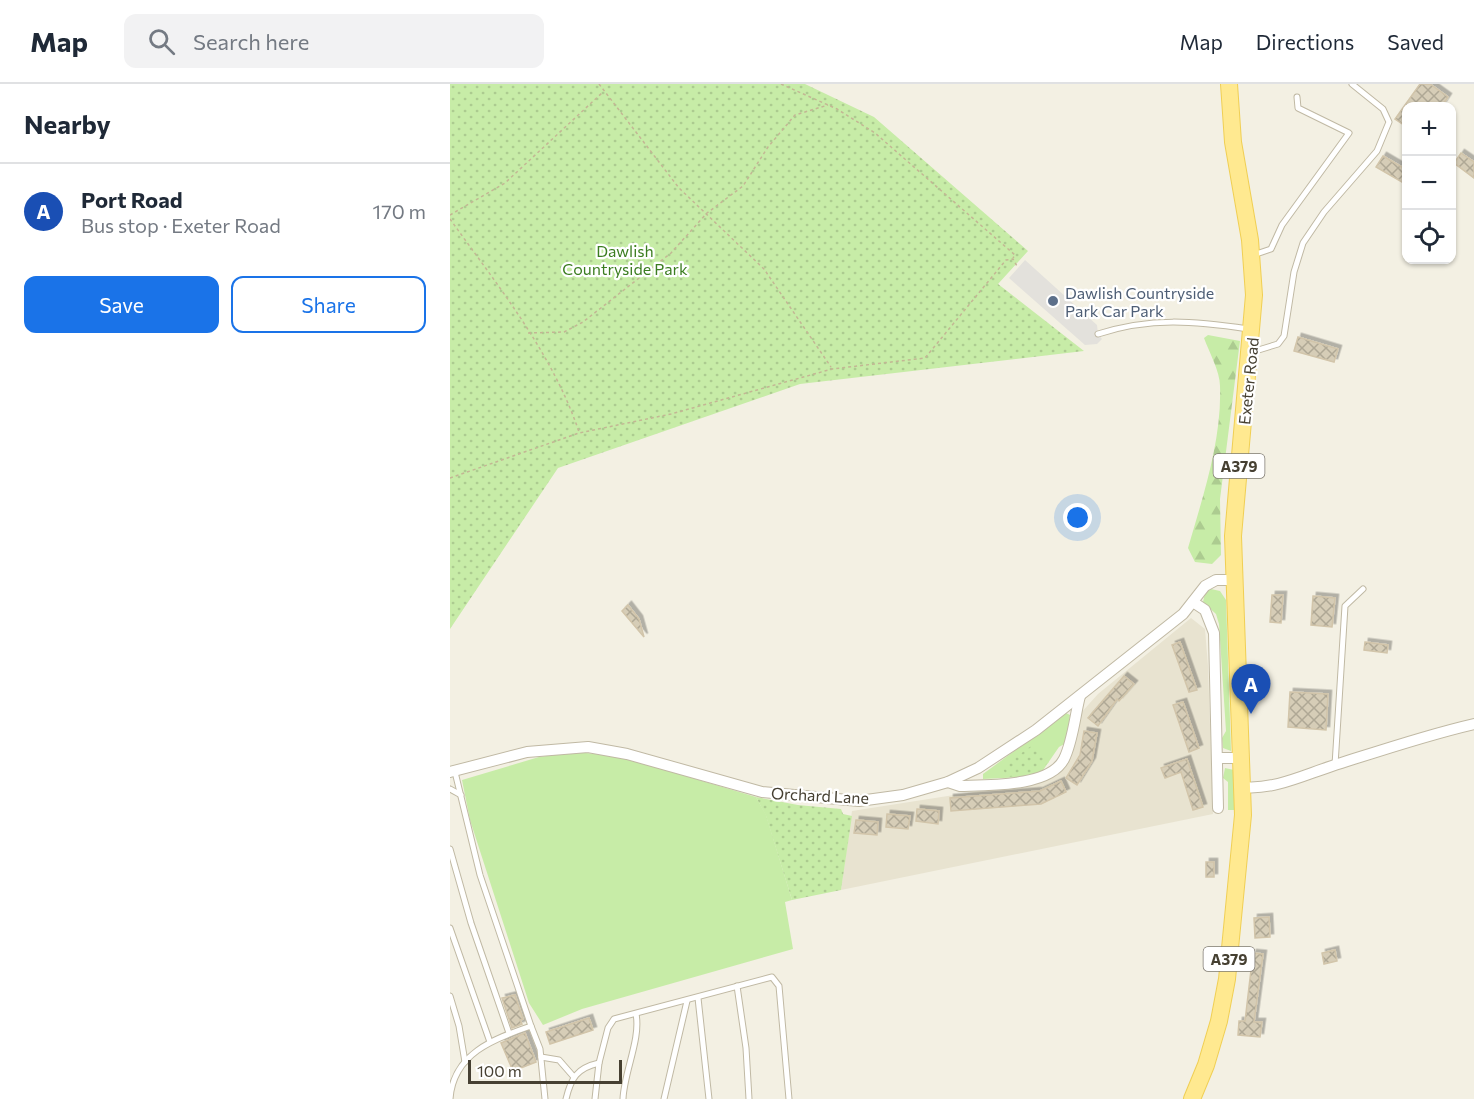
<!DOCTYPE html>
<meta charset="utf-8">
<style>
body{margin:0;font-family:Commissioner,sans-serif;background:#f2f2f3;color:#1f2937}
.controls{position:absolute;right:18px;top:18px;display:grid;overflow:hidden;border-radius:12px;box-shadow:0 2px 4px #0004}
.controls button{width:54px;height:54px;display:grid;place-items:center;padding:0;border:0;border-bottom:2px solid #e0e1e3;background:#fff;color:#1f2937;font:30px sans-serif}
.scale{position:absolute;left:18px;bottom:15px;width:154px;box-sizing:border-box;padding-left:6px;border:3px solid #464032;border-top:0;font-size:16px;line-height:21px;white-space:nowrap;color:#464032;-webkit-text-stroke:4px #fff;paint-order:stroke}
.you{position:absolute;left:628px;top:434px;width:21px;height:21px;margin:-15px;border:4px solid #fff;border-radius:50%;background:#1a73e8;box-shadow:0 0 0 9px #1a73e833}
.badge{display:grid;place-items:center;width:39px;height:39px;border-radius:50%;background:#1a73e8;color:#fff;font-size:20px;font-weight:700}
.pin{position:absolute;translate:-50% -50px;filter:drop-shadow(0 2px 3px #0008)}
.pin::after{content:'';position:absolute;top:32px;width:21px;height:18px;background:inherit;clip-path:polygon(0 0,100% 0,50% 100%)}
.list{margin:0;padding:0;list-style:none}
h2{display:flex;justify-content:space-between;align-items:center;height:78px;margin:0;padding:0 24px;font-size:26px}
h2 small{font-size:20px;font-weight:400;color:#747a83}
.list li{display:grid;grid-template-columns:39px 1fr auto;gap:18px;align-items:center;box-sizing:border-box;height:96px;padding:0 24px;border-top:2px solid #e0e1e3}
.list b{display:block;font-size:22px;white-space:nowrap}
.list p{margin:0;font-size:20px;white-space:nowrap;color:#747a83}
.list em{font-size:20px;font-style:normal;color:#747a83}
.actions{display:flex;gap:12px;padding:18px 24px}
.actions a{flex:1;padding:14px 0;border:2px solid #1a73e8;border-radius:12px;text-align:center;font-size:21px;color:#1a73e8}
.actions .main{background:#1a73e8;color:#fff}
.icon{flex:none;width:33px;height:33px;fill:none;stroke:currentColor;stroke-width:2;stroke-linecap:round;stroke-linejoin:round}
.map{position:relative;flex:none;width:1024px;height:1015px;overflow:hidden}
header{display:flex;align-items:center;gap:36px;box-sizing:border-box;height:84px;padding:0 30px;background:#fff;border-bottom:2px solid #e0e1e3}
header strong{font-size:28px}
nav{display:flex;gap:33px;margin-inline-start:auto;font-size:21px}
.search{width:420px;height:54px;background:#f2f2f3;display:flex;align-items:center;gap:15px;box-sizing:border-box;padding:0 21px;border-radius:12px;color:#747a83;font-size:22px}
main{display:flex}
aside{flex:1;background:#fff}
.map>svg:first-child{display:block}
.residential{fill:#e8e3d0}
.green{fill:#c7eca7}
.forest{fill:url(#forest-firs)}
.park{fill:url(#park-dots)}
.parking{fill:#e3e1dc}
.building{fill:url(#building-cross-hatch);stroke:#d2c5aa;stroke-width:1.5;filter:url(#shadow)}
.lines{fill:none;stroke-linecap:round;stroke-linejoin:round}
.lane-casing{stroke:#c0b9a4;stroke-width:7}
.street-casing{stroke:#c0b9a4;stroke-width:12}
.primary-casing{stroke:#f0cf54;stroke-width:18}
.path{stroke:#c3b694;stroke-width:1.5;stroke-dasharray:3 3;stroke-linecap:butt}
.lane{stroke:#fff;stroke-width:5}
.street{stroke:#fff;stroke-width:10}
.primary{stroke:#ffe990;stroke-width:16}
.service-dot{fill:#5c6f8a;stroke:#fff;stroke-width:2}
.labels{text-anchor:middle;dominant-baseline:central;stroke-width:4.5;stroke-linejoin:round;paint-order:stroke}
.shield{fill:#fff;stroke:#7e7970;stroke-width:1.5}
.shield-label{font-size:15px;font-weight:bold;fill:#464032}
.park-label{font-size:16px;fill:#3b7d20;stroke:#fff}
.service-label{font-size:16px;fill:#4e5e75;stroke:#fff;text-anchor:start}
.street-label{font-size:16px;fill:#464032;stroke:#fff}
</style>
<header>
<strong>Map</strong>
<div class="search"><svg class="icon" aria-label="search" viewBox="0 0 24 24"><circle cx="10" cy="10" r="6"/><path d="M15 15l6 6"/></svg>Search here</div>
<nav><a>Map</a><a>Directions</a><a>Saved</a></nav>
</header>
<main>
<aside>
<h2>Nearby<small></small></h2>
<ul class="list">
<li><span class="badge" style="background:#1a4fb4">A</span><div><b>Port Road</b><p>Bus stop · Exeter Road</p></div><em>170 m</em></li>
</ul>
<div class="actions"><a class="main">Save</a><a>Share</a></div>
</aside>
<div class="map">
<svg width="1024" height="1015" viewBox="0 0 1024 1015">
<defs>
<pattern id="forest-firs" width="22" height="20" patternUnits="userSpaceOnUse" patternTransform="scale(1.5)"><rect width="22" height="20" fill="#c7eca7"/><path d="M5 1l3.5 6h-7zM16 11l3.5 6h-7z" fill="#accb90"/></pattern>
<pattern id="park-dots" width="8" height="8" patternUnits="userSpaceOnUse" patternTransform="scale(1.5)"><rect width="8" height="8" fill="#c7eca7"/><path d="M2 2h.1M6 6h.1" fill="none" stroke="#accb90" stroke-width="1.8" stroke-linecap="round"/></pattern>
<pattern id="building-cross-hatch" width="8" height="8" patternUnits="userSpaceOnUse" patternTransform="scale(1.5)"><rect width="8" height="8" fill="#d6cdb7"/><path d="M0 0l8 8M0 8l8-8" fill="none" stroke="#afa895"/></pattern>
<filter id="shadow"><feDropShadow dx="3.5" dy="-3.5" stdDeviation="0" flood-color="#0004"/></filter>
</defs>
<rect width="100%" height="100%" fill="#f3f0e3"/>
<polygon class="residential" points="741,534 755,545 758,582 763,730 391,806 402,727 588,698 605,691 630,630 648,610"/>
<g class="green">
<polygon points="761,505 770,507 776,516 781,667 773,664 772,654 776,647 769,540 766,530 753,518 755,509"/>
<polygon points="616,629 620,631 616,659 609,663 589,692 533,695 533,690"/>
<polygon points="127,668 172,673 306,713 316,731 342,816 335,818 343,865 132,925 93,941 79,919 20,736 12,696 89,673"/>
<polygon points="775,684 784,686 784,726 778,726 778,698 773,694"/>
</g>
<path class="forest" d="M758 251 790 257 770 415 771 471 762 480 745 478 738 464C753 412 772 356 770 302 770 287 759 268 754 254Z"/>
<g class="park">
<polygon points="0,0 355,0 424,33 578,167 548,200 634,267 350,300 108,384 0,545"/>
<polygon points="584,660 599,678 585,690 557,693 552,683"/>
<polygon points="306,713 348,721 391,725 393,730 402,732 391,806 342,816 316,732"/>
</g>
<polygon class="parking" points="575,176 647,241 648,250 652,255 647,260 635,261 559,194"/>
<g class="building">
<polygon points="970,0 980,0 998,13 992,22 957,22 957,43 945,35"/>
<polygon points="1011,69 1024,78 1024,94 1004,79"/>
<polygon points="933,72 957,86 957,101 926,83"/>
<polygon points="848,253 888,265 884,278 844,267"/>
<polygon points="822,511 833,511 831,539 820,538"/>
<polygon points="863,512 885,514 882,543 861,541"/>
<polygon points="178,521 189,535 194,553 172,527"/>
<polygon points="730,558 747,606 739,608 722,561"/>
<polygon points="915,558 938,561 937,569 914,566"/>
<polygon points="674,592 684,600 669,617 667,615 648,642 638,634"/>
<polygon points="840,608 878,610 876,646 838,643"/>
<polygon points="733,618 749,664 739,668 723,621"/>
<polygon points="634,647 647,649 642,677 627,701 616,694 630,671"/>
<polygon points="737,675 753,723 743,726 731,688 715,694 711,684"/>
<polygon points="611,697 616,708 591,720 501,727 500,714 590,707"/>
<polygon points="467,725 489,727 488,740 466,737"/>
<polygon points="437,730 460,732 458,745 436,743"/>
<polygon points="406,736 428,738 427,751 404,749"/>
<rect x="756" y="778" width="8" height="15"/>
<polygon points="819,833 820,853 805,854 804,834"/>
<polygon points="885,866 887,877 874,880 872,869"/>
<polygon points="803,869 813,870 804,938 812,938 810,953 788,951 789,937 795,937"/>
<polygon points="65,911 73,935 70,936 72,940 62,944 52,914"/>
<polygon points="139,934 143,946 100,960 96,948"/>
<polygon points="75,949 86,978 63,987 51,959"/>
</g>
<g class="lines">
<defs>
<g id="lane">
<polyline points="803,171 821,165 832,141 899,49 848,24 847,13"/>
<path d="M648 250C701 233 744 237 798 245"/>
<polyline points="802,268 828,260 834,252 844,188 853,159 874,128 927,67 939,38 933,25 902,0"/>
<polyline points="885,681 895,522 913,505"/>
<polyline points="5,688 30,791 81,942"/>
<polyline points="0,705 11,711"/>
<polyline points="0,765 21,839 59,949"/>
<polyline points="0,844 40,958"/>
<polyline points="287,902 296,964 299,1015"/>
<polyline points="0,912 9,942 15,978"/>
<polyline points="248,914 259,1015"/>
<polyline points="91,973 109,976 123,992"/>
<path d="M0 1015C3 970 43 955 81 942L90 965 95 1015"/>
<path d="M116 1015C121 994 127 984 149 979L158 944 164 935 322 893 329 902 339 1015"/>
<polyline points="145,1015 149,979"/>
<path d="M173 1015C174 988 191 955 186 930"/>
<polyline points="214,1015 237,917"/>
</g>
<g id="street">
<polyline points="743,518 755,526 764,549 768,724"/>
<polyline points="768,674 793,674"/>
<polyline points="0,688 77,668 138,663 177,670 312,708 409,717 453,711 498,698 528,684 586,646 733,530 755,502 766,496 784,496"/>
<path d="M498 698 510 702C538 701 600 703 614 675 623 657 625 631 630 612"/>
<path d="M793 703C824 706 854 691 882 682 929 667 976 651 1024 640"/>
</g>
<polyline id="primary" points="742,1015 756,981 769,937 777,895 793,731 783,452 804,211 800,156 783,58 779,0"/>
</defs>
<use href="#lane" class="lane-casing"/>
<use href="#street" class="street-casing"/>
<use href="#primary" class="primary-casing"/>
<g class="path">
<polyline points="149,0 229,104 314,185 381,283"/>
<polyline points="331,0 387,25 425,49 565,171 563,174"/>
<polyline points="0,131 55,99 153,8"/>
<path d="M0 135C48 202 103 270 129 348"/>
<polyline points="78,249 114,248 133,238 221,169 257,129 293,102 318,63 345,31 378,21"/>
<polyline points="0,394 129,349 221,330 382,285 475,274 556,176 563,175 568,184"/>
</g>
<use href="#lane" class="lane"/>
<use href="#street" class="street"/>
<use href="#primary" class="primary"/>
</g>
<circle class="service-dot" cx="603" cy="217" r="6"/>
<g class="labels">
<g class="shield">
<rect x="763.5" y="370" width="51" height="24" rx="4.5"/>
<rect x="753.5" y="863" width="51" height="24" rx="4.5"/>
</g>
<g class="shield-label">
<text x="789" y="382">A379</text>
<text x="779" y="875">A379</text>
</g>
<g class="park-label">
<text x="175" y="166">Dawlish<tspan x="175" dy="18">Countryside Park</tspan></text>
</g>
<g class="service-label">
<text x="615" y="208">Dawlish Countryside<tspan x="615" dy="18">Park Car Park</tspan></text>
</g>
<g class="street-label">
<text transform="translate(798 297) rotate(-84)">Exeter Road</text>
<text transform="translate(370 711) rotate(3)">Orchard Lane</text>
</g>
</g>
</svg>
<div class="controls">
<button>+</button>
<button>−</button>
<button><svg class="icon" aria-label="locate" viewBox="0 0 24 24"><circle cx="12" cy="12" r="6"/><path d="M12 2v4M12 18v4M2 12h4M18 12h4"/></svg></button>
</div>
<div class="scale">100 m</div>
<div class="you"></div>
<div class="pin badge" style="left:801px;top:630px;background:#1a4fb4">A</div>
</div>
</main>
